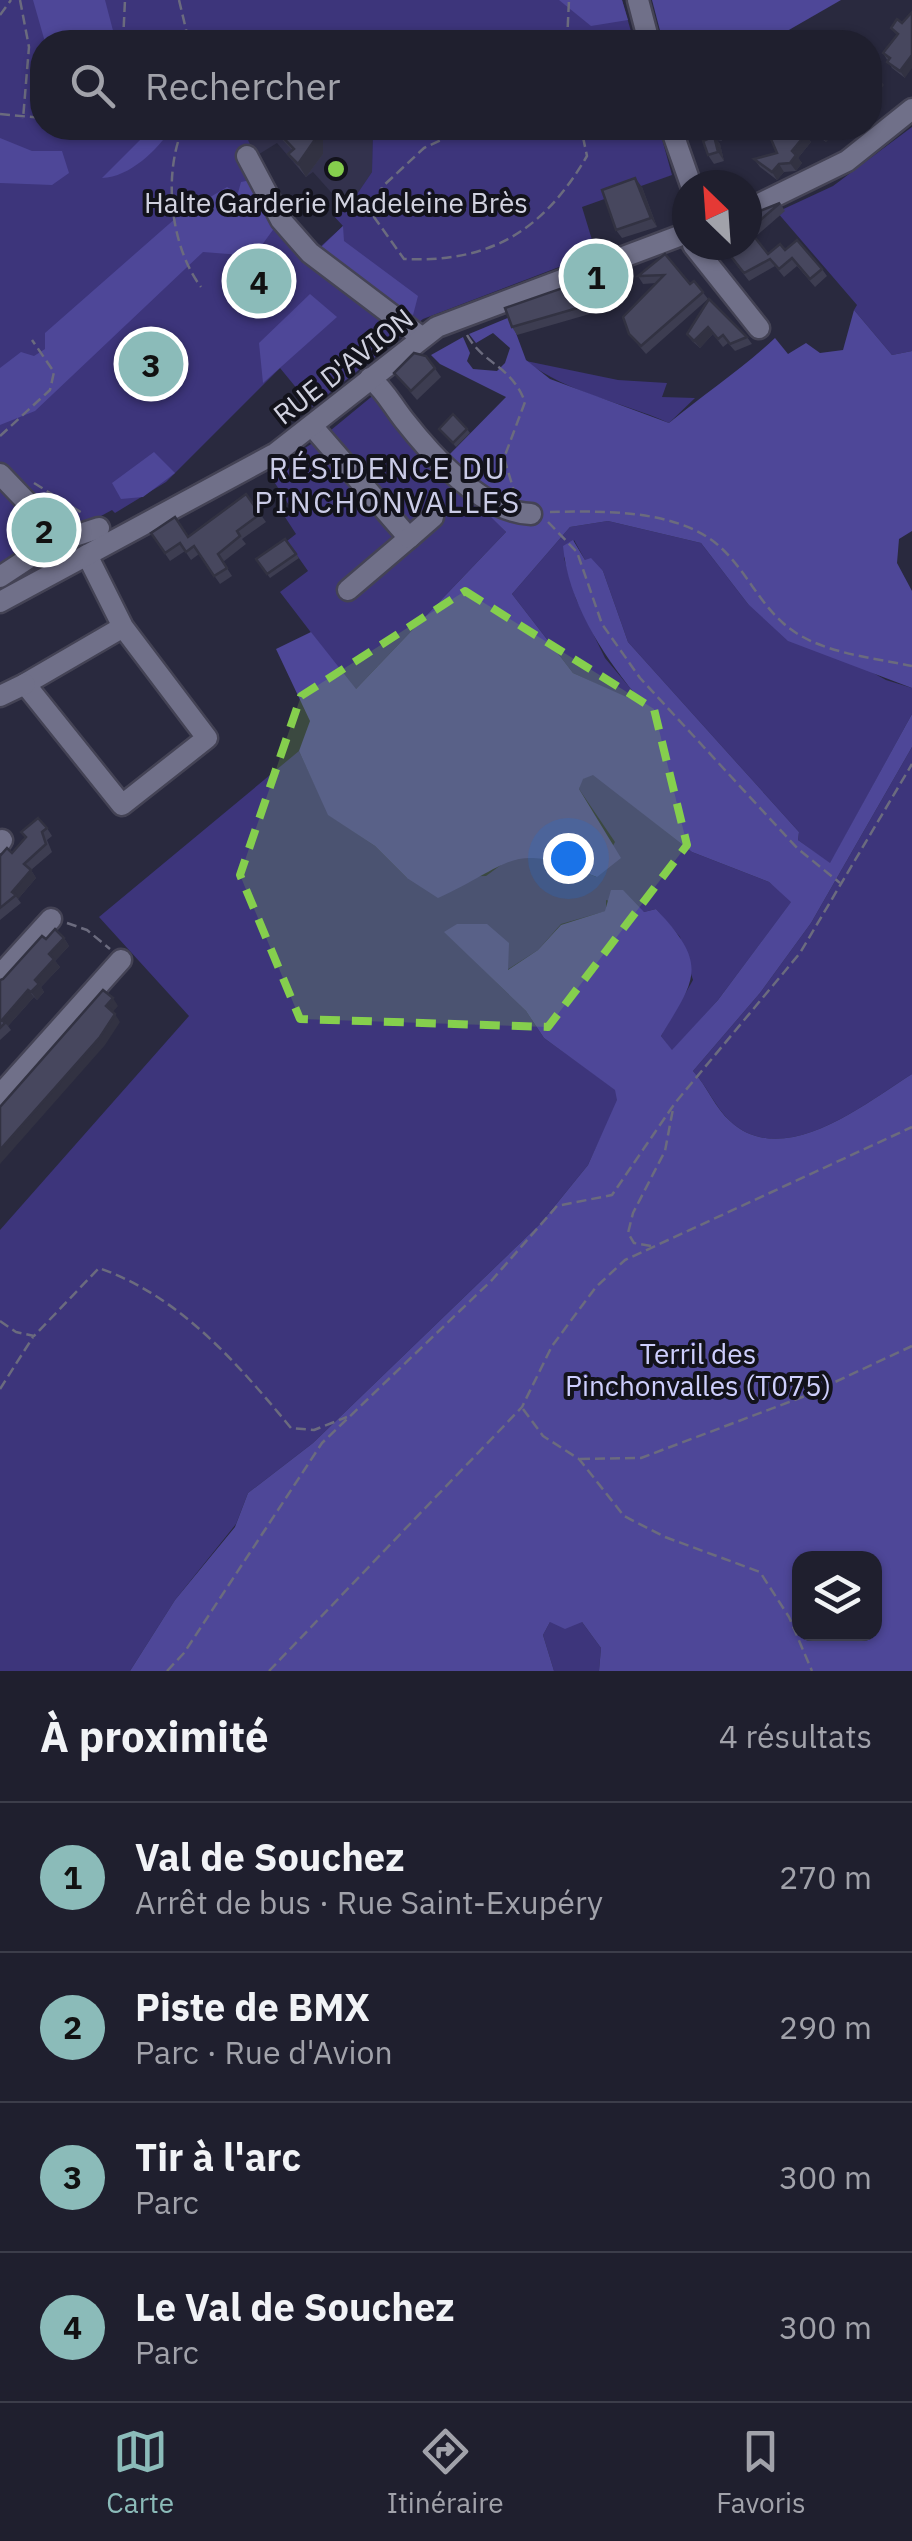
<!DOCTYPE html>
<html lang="fr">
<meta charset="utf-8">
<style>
body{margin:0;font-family:"IBM Plex Sans",sans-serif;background:#272736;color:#f1f3f6}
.controls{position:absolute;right:30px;bottom:30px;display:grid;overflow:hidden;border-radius:20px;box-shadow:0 2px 8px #0004}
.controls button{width:90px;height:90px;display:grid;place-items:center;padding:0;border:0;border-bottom:2px solid #3c3d4a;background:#1f1f2e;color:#f1f3f6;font:50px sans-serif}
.compass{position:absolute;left:672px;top:170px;width:90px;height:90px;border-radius:50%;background:#1f1f2e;box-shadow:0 2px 8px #0004;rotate:335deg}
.you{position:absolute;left:568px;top:858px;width:35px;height:35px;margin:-25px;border:8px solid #fff;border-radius:50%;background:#1a73e8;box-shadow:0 0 0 15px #1a73e833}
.badge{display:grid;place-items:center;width:65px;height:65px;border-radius:50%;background:#8bbbb9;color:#111;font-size:32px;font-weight:700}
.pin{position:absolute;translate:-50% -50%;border:5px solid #fff;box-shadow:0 2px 10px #0006}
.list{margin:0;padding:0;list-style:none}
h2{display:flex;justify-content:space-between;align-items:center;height:130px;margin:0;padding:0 40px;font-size:42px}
h2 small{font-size:32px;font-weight:400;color:#a1a2aa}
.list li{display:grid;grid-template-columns:65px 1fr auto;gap:30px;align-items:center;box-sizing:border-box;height:150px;padding:0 40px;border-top:2px solid #3c3d4a}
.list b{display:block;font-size:38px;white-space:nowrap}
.list p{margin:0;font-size:32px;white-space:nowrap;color:#a1a2aa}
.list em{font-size:32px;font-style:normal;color:#a1a2aa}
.icon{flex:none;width:55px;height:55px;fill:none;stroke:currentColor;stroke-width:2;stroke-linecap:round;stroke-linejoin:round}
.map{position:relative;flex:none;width:912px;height:1671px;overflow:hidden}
.search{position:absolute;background:#1f1f2e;box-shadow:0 2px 8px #0004;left:30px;right:30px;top:30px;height:110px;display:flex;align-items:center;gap:25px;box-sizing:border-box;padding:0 35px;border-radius:40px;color:#a1a2aa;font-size:38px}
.sheet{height:730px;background:#1f1f2e}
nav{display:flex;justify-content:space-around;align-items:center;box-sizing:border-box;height:140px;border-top:2px solid #3c3d4a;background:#1f1f2e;font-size:28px;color:#a1a2aa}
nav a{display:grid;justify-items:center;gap:5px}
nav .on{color:#8bbbb9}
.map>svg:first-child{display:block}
.built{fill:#33324d}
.green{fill:#3d357b}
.forest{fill:#4e4798;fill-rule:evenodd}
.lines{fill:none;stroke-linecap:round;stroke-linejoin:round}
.minor-casing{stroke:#444355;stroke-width:25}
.path{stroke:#6b6b7e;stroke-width:2.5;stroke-dasharray:10 5;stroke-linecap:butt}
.minor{stroke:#707089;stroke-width:20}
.wall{fill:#3d3d51}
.shaded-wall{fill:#323242}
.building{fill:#47475e;stroke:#323242;stroke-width:2.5}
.marked{fill:#85cf4d;fill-opacity:0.2;stroke:#85cf4d;stroke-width:8;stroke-dasharray:20 12;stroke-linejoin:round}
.poi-dot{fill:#85cf4d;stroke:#13131c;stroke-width:4}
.labels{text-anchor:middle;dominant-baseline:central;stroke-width:8;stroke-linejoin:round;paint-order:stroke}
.poi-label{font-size:28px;fill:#d1d2e0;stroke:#13131c}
.street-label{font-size:28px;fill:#d1d2e0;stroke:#13131c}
.park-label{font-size:28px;fill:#cecffd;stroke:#13131c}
.neighbourhood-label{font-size:30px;letter-spacing:2.5px;fill:#cbcce7;stroke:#13131c}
</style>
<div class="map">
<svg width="912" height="1671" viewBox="0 0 912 1671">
<rect width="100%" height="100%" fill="#29293e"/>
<polygon class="built" points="262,128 373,128 372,172 347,210 313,172 306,177 277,143 256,156 244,134"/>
<g class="green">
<polygon points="0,0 622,0 634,42 42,42 42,128 262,128 245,134 307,259 343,226 332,214 342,204 347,209 372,172 373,128 659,128 672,175 582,207 596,253 423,319 312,407 280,368 166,482 115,513 112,510 90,522 87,541 0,591"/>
<polygon points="912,127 912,351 892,355 854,310 857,305 777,212 833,186"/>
<path d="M526 361 618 380 667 383 662 397 695 398 669 423C620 401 569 394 526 361Z"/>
<polygon points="376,393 506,532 355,690 280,592 308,571 287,541 296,534 285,517 292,510 268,472 325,435"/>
<polygon points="608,521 701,543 748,604 886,680 912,688 912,714 830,864 798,840 799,832 628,642 603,571 585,560 574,540 564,558 576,599 605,658 636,695 631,700 573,673 512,594 570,527"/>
<path d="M912 747V1074C866 1103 783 1171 730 1121 715 1107 707 1086 693 1071L760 993 811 923Z"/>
<polygon points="299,751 329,815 375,846 407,878 486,876 505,862 525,855 554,859 596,877 615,842 579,789 582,779 593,774 692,852 769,882 792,901 718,1000 672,1051 661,1036 693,980 680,937 656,909 644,912 606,900 606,911 561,924 538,950 507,970 445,932 526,1011 544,1038 616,1090 618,1100 588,1165 541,1223 313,1443 248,1493 236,1524 175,1600 130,1671 0,1671 0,1230 189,1016 99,917"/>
<polygon points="550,1622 582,1622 601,1648 599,1671 554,1671 543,1635"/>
</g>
<g class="forest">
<polygon points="33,0 105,0 116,42 45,42"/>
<polygon points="559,0 622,0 628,20 591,26"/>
<polygon points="652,0 841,0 768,42 663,42"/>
<path d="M152 128H172C157 150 130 177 102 178Z"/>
<polygon points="0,138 32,151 62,151 69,173 52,185 0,183"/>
<polygon points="251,180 275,227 254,256 203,252 35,411 0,425 0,368 21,352 34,356 45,349 45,333 177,217 227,187 238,193 241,182"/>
<polygon points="343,226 344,241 418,296 412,319 316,252"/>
<polygon points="310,294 337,317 263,383 259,343"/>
<path d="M854 310 892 355 912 351V531L899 539 897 563 912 591V688L788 641 748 604 701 543 608 521 570 527 512 594 573 673 631 699 635 694C601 652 568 601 563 546L573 540 585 560 591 558 603 571 628 642 799 832 798 840 830 863 912 714V747L811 923 760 993 693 1071C707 1086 715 1108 730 1121 783 1171 866 1103 912 1074V1671H599L601 1648 582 1622 565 1629 550 1622 543 1635 554 1671H130L175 1600 235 1527 248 1493 313 1443 541 1223 588 1165 617 1100 615 1090 544 1038 526 1011 444 932 457 924H487L509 943 508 970 538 950 561 925 605 911 611 890H623L644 912 656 909C709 965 696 978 661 1036L672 1050 718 1000 791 902 769 882 692 852 593 775 583 779 579 789 621 858 597 877C510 840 516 862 438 898L407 878 375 846 328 815 299 751 310 721 276 649 311 632 356 689 506 532 483 509 492 500 449 455 506 397 440 364 431 355 463 337 470 353 467 361 473 369 497 371 505 363 510 348 493 333 476 343 469 334 510 317 526 360 550 379 669 423C704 394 741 370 775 338L788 354 806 343 820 353 843 350ZM800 1558H874V1634H800Z"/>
<polygon points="154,452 175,473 143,497 121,499 112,483"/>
</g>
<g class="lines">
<defs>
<g id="minor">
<polyline points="638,0 649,42"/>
<polyline points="671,128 691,185"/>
<polyline points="247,156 281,220 310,253 421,337"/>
<polyline points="747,210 847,161 912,109"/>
<polyline points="693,245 759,328"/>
<path d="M370 378C385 390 392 405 404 420 433 457 482 512 531 514"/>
<polyline points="312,426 409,538 348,590"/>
<polyline points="0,474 46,522 50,544"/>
<polyline points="409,538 433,517"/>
<polyline points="87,555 123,627 207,738 122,805 25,684 123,627"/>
<polyline points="0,577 50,544 99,528"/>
<polyline points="0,602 276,453 437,327 687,233"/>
<polyline points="0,696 25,684"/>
<polyline points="0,843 2,840"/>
<polyline points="0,975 51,919"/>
<polyline points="0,1095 121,960"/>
</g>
</defs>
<use href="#minor" class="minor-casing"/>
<g class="path">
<polyline points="20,0 29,47 23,119"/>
<polyline points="179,0 189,42"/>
<polyline points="0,15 11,0"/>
<polyline points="123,42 125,0"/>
<polyline points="567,42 569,0"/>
<polyline points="0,114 42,118"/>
<path d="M183 128C163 174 170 246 201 287"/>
<polyline points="233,128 239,140"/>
<path d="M467 128 424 148 382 187 374 217 404 259C491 263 544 230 587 156L581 128"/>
<polyline points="685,200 687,209"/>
<path d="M467 335C484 365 511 365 525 402L504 458 514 491"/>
<polyline points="0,436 50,390 54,372 32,340"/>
<polyline points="34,483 82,513"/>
<path d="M550 512C600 511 670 509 713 541 742 563 756 599 783 623 816 653 870 657 912 666"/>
<polyline points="548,522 577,552 602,624 640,678 797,848 840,883"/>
<polyline points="67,923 87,930 110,949"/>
<polyline points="651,1246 634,1243 628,1233 633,1213 665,1151 673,1109"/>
<path d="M0 1321 16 1332 34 1336 99 1268C181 1297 237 1363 291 1428L314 1430 347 1417"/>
<polyline points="0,1389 33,1337"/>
<polyline points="523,1409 543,1436 579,1459 624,1516 665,1537 760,1572 789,1617 812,1671"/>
<polyline points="580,1459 641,1458 805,1396 912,1346"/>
<polyline points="167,1671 184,1653 322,1443 492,1280 557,1206 612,1195 675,1103 800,953 912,764"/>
<polyline points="269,1671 522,1407 552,1346 596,1287 625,1260 912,1127"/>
</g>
<use href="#minor" class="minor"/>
</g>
<g class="wall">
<polygon points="897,19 905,78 892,68 883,53 897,35 891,28"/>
<polygon points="271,128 319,128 323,136 323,154 306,177 288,154 292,150"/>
<polygon points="694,128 717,128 722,141 717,140 720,144 724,161 714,164 708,155 709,138 698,136"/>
<polygon points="810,128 838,128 826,142 813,132"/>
<polygon points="806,134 811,142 798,158 802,163 796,171 784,172 777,180 760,167 754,159 777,153"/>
<polygon points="642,187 657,227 622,238 616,230"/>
<polygon points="780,203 785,211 755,237 768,254 785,250 822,269 827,276 815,287 797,266 784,277 775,266 749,281 721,245 747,216"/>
<polygon points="665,254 690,284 694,281 708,299 646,354 629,334 656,283 643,284 638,276"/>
<polygon points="600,275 605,283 611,299 598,304 600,311 517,335 512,327"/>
<polygon points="709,299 747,337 752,344 735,351 728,343 723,347 713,334 700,348 692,341 687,334"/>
<polygon points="426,356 441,377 417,400 394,373"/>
<polygon points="439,429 467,429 470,433 456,447"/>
<polygon points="246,494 266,522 242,539 246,544 223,562 232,576 220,584 199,554 191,560 185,551 170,561 151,533 188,537"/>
<polygon points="285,539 299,558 270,578 256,559"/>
<polygon points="47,828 52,836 47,840 52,852 31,870 36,878 18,899 21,903 0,920 0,856 12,853 25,838 21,832"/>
<polygon points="64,938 69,946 55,961 60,967 41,987 44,992 37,1000 34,997 8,1026 11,1030 0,1040 0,980 3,979 46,939"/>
</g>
<g class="shaded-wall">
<polygon points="912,55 912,68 905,78 900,71"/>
<polygon points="878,77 884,85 870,104 870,89"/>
<polygon points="314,128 319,128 323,136 323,154 306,177 298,164"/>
<polygon points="826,128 838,128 826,142 820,134"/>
<polygon points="806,134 811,142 798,158 802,163 796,171 790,163 792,151"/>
<polygon points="714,136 720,144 724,161 718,152"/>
<polygon points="779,164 784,172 777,180 772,172"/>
<polygon points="635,178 642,187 657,227 651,218"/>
<polygon points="708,327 713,334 700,348 694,341"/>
<polygon points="31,870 36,878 18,899 12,892"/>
<polygon points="64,938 69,946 55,961 60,967 41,987 44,992 37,1000 31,992 35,980 49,954"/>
<polygon points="28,990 34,997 8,1026 2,1020"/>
<polygon points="113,998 118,1006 111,1014 106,1006"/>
<polygon points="115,1014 120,1022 105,1045 0,1164 0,1150"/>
</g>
<g class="building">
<polygon points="912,12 912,55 900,71 887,62 890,58 883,53 898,34 891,28 897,19 902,23"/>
<polygon points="870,71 878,77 870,89"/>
<polygon points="274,128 314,128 314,141 298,164 288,154 294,149"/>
<polygon points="694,128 716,128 719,136 695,132"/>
<polygon points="769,128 798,128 806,134 792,151 796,155 790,163 779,164 772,172 754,159 777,153 767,130"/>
<polygon points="812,128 826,128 820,134"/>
<polygon points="714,136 718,152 708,155 703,141"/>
<polygon points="635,178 651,218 616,230 602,190"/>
<polygon points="780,203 749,230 768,254 780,244 785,250 797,240 822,269 810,279 792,258 779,269 770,259 744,273 722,245 747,245 747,216"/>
<polygon points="665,254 690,284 694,281 703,292 641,346 629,334 623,317 664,275 638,276"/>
<polygon points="600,275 606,291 592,296 595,303 512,327 505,308"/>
<polygon points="709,299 747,337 730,344 723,335 718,339 708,327 694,341 687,334"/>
<polygon points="414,353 426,356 435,368 411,391 394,373"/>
<polygon points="453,414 467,429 453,443 439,429"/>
<polygon points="246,494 260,514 237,531 240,536 218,554 227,568 214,576 194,546 186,552 180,543 165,553 151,533 175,517 188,537"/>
<polygon points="285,539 296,554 267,574 256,559"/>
<polygon points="38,818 47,828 42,832 46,844 24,864 31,870 12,892 16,895 0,908 0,856 7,848 12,853 26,837 21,832"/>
<polygon points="55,929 64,938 49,954 54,959 35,980 39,984 31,992 28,990 2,1020 5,1023 0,1028 0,980 3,979 42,936 46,939"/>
<polygon points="103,990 113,998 106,1006 115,1014 100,1037 0,1150 0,1107"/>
</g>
<path class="marked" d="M465 591 654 709 687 845 548 1027 300 1019 240 875 301 696Z"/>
<circle class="poi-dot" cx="336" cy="169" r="10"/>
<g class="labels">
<g class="poi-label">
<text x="336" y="202">Halte Garderie Madeleine Brès</text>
</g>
<g class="street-label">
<text transform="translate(343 366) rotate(-38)">RUE D'AVION</text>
</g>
<g class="park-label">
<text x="698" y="1353">Terril des<tspan x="698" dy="32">Pinchonvalles (T075)</tspan></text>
</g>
<g class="neighbourhood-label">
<text x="388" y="467">RÉSIDENCE DU<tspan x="388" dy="34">PINCHONVALLES</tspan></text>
</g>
</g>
</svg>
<div class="controls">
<button><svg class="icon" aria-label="layers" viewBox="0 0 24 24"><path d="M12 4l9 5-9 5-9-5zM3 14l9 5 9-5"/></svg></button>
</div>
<svg class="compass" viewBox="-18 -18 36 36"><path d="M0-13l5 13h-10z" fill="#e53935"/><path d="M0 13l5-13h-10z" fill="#a1a2aa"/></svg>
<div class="you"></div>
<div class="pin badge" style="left:596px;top:276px">1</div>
<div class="pin badge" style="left:44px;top:530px">2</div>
<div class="pin badge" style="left:151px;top:364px">3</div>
<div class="pin badge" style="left:259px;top:281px">4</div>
<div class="search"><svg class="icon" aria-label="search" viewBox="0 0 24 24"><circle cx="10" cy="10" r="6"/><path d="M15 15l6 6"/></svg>Rechercher</div>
</div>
<section class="sheet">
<h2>À proximité<small>4 résultats</small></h2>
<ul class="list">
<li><span class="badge">1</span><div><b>Val de Souchez</b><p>Arrêt de bus · Rue Saint-Exupéry</p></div><em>270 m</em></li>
<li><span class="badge">2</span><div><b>Piste de BMX</b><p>Parc · Rue d'Avion</p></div><em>290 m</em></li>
<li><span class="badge">3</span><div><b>Tir à l'arc</b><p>Parc</p></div><em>300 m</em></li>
<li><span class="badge">4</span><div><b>Le Val de Souchez</b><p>Parc</p></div><em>300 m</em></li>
</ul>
</section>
<nav>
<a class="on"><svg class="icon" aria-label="map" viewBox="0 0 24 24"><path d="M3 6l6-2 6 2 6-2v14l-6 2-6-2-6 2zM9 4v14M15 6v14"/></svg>Carte</a>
<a><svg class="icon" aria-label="directions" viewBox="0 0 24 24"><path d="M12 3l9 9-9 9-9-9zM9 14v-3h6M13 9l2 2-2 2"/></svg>Itinéraire</a>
<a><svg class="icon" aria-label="saved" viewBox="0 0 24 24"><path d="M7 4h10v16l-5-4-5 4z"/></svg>Favoris</a>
</nav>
